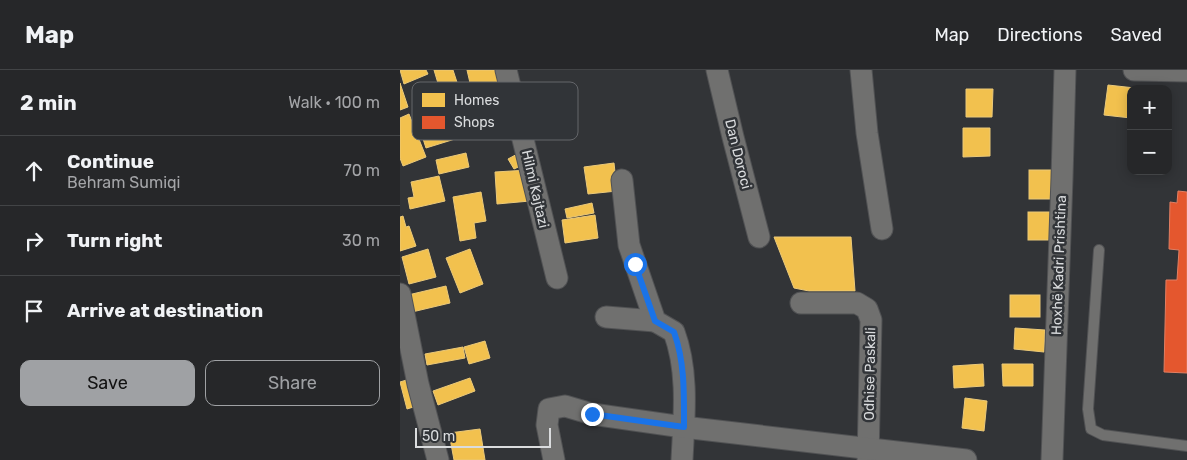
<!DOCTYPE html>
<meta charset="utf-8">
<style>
body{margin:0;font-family:Rubik,sans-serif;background:#323335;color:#f1f3f6}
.controls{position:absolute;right:15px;top:15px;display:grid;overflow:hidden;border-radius:10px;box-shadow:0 2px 12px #0003}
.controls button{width:45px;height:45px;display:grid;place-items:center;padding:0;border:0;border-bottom:1px solid #424446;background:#262729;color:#f1f3f6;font:25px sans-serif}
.scale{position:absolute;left:15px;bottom:12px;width:136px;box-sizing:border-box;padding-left:5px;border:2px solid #dadcde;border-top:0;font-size:14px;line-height:18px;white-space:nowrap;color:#dadcde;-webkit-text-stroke:4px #313438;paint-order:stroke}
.stop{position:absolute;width:15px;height:15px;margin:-11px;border:4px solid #1a73e8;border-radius:50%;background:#fff}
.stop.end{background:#1a73e8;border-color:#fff;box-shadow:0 1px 5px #0008}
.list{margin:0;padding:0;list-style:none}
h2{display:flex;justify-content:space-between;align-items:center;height:65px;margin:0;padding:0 20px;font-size:21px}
h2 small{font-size:16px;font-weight:400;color:#a4a5a8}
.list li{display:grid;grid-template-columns:32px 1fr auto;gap:15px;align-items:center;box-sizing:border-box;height:70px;padding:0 20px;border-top:1px solid #424446}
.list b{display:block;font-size:19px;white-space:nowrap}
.list p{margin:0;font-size:16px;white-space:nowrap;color:#a4a5a8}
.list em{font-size:16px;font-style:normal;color:#a4a5a8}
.actions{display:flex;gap:10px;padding:15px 20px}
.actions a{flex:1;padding:11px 0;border:1px solid #9fa1a4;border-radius:10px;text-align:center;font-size:18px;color:#9fa1a4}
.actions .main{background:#9fa1a4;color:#111}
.icon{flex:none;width:28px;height:28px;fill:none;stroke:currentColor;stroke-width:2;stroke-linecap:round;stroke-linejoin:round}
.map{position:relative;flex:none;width:787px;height:390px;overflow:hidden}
header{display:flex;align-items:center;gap:30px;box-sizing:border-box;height:70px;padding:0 25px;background:#262729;border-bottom:1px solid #424446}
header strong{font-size:24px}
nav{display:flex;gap:28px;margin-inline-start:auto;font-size:18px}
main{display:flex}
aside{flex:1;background:#262729}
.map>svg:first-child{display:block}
.homes{fill:#f2c14e;stroke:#ebc979}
.shops{fill:#e4572e;stroke:#e17f63}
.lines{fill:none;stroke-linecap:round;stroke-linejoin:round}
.service-casing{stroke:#515254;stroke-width:12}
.minor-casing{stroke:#515254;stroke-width:23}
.service{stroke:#70706f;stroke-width:10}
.minor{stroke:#70706f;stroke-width:21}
.route{stroke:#1a73e8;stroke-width:6}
.labels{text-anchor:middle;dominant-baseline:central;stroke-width:5;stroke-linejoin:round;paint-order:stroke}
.street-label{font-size:14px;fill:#dadcde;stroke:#313438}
.key{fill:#313438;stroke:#64666a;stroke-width:1}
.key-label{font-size:14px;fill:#dadcde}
</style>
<header>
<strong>Map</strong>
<nav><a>Map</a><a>Directions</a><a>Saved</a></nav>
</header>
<main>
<aside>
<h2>2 min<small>Walk · 100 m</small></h2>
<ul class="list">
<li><svg class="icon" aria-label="ahead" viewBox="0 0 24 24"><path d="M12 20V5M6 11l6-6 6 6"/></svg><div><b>Continue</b><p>Behram Sumiqi</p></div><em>70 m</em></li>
<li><svg class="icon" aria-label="right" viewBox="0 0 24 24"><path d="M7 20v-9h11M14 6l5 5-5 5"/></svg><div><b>Turn right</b></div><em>30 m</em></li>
<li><svg class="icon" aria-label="arrive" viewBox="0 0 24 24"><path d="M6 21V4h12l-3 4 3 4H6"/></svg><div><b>Arrive at destination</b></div></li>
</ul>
<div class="actions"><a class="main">Save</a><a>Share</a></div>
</aside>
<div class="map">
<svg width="787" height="390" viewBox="0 0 787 390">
<rect width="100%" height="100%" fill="#323437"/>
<g class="homes">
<polygon points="0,0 26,0 28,4 4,14"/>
<polygon points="34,0 53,0 64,34 46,40"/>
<polygon points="67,0 101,0 105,19 73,26"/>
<polygon points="0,13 8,37 0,40"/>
<polygon points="708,15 735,18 731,19 731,48 704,45"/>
<polygon points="566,19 593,19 592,47 566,47"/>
<polygon points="46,41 55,69 26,78 17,50"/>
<polygon points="9,44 26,87 3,96 0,88 0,48"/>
<polygon points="563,58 590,58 590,86 563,87"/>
<polygon points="121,82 127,93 114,99 108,89"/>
<polygon points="66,83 69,97 39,104 36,90"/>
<polygon points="214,93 217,121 188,124 184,97"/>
<polygon points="128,100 130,131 97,134 95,102"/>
<rect x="629" y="100" width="27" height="29"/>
<polygon points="39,106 45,131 10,139 8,128 14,127 11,112"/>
<polygon points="81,122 86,151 74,153 76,168 60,171 53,127"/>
<polygon points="192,133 194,143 167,148 165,139"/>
<rect x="628" y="142" width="27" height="28"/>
<polygon points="195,145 198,168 165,173 162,150"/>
<polygon points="3,146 6,157 9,156 16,176 0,181 0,147"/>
<polygon points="374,167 451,167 455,221 409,221 394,218"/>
<polygon points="28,179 36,207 9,214 2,187"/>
<polygon points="70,179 83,214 60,223 46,188"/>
<polygon points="46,216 50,233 12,242 8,225"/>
<rect x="610" y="225" width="30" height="22"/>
<polygon points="615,258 645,260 644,282 614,279"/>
<polygon points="85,271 90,288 69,294 64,277"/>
<polygon points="63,277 65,288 27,295 25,284"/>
<polygon points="583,294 584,316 554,318 553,296"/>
<polygon points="602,294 633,294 633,316 603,316"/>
<polygon points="13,308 20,335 7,339 0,312"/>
<polygon points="70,308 75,321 38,335 33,321"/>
<polygon points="565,328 587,331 584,361 562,358"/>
<polygon points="80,359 85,390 54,390 49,363"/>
</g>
<polygon class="shops" points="778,121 787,122 787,303 764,302 766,210 777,210 779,180 769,179 770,132 777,133"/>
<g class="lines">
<defs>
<polyline id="service" points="699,180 688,339 691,359 703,365 787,376"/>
<g id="minor">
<polyline points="106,0 157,208"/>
<polyline points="317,0 333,67 359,167"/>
<polyline points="461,0 467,63 482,159"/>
<polyline points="734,0 787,1"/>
<path d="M222 110 229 175 255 251 274 262C289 302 284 348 282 390"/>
<polyline points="0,224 18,314 38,390"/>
<polyline points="401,233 457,233 467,239 471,250 468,390"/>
<polyline points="206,247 255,251"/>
<polyline points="154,390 147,355 149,339 165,336 192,344 283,357 566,390"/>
<polyline points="652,390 662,108 665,0"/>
</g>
</defs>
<use href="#service" class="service-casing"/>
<use href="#minor" class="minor-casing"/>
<use href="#service" class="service"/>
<use href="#minor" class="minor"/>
</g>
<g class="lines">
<path class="route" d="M192 344 284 357C284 324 285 293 274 262L255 251 235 194"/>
</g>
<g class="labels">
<g class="street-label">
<text transform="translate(338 84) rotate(76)">Dan Doroci</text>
<text transform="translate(135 119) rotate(77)">Hilmi Kajtazi</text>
<text transform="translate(659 195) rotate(-88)">Hoxhë Kadri Prishtina</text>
<text transform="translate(470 304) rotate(-89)">Odhise Paskali</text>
</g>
</g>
<rect x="12" y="12" width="166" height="58" rx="8" class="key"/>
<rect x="22" y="23" width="23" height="14" fill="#f2c14e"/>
<rect x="22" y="46" width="23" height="13" fill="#e4572e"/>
<g class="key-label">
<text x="54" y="35">Homes</text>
<text x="54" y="57">Shops</text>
</g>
</svg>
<div class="controls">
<button>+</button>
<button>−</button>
</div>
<div class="scale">50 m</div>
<div class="stop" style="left:235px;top:194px"></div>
<div class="stop end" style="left:192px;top:344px"></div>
</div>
</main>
